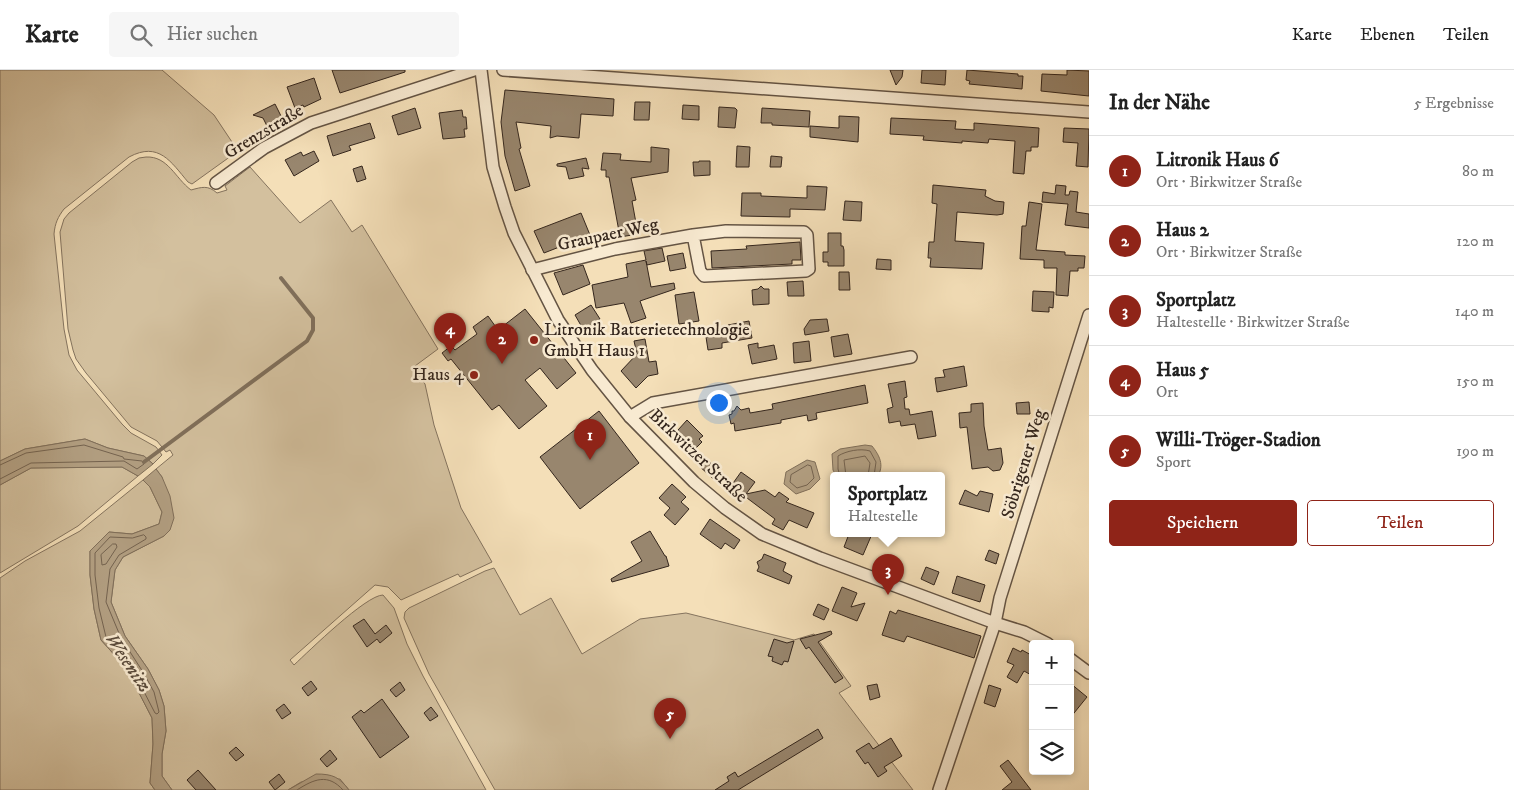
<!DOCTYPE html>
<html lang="de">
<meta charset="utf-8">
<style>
body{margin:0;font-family:"IM FELL DW Pica",serif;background:#f6f6f6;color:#222}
.controls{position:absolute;right:15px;bottom:15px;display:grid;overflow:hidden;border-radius:5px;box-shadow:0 2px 8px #0003}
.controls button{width:45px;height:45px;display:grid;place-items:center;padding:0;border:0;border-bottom:1px solid #e0e0e0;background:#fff;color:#222;font:25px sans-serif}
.you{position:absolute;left:718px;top:332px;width:18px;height:18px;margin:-12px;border:4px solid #fff;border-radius:50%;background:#1a73e8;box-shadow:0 0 0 8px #1a73e833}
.badge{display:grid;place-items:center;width:32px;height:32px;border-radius:50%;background:#8f2418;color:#fff;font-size:16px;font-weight:700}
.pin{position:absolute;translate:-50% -41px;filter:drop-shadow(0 1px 2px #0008)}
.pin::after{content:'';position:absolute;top:26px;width:18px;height:15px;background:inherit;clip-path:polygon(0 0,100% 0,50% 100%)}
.popup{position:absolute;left:830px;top:402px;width:115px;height:65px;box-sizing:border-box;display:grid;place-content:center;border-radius:5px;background:#fff;filter:drop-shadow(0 1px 4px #0005);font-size:16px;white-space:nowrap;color:#767676}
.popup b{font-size:19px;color:#222}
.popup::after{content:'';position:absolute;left:50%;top:100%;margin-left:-10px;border:10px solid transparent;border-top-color:#fff}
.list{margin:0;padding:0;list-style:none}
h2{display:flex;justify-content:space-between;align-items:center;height:65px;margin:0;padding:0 20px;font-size:21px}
h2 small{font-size:16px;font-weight:400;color:#767676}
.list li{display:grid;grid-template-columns:32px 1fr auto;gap:15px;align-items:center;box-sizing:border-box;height:70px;padding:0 20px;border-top:1px solid #e0e0e0}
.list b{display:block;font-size:19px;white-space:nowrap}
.list p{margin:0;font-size:16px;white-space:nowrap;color:#767676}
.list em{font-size:16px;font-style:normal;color:#767676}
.actions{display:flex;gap:10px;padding:15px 20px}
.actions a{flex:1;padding:11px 0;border:1px solid #8f2418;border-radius:5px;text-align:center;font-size:18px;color:#8f2418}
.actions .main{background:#8f2418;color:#fff}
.icon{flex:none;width:28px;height:28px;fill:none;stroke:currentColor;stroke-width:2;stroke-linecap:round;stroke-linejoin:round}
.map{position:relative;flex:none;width:1089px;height:720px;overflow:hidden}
header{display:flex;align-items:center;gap:30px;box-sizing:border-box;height:70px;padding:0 25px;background:#fff;border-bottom:1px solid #e0e0e0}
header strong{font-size:24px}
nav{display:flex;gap:28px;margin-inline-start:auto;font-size:18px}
.search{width:350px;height:45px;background:#f6f6f6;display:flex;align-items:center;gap:12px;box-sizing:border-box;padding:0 18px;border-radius:5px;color:#767676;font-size:19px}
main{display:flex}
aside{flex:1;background:#fff}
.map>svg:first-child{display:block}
.green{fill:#d3c09e;stroke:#84735e}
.water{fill:#b3a083;stroke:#806f5a}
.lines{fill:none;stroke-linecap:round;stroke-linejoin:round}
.shore{stroke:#746350;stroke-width:1}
.stream{stroke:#806f5a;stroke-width:4}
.building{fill:#98866e;stroke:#34261d}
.minor-casing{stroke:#645444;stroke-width:14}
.minor{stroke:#f8ead1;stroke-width:11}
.poi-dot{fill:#8f2418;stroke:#f8ead1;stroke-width:2}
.labels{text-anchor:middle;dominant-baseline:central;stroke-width:5;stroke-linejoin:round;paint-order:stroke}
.street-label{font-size:18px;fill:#34261d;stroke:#f8ead1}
.poi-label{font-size:18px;fill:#34261d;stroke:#f8ead1;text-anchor:start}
.water-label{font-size:19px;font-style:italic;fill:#5a4b3c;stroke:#f8ead1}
</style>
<header>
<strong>Karte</strong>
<div class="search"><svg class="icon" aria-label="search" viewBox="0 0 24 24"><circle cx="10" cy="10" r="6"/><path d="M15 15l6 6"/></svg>Hier suchen</div>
<nav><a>Karte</a><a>Ebenen</a><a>Teilen</a></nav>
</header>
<main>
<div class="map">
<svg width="1089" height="720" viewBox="0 0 1089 720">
<rect width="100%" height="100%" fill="#f4dfb8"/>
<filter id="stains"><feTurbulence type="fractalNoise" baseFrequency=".004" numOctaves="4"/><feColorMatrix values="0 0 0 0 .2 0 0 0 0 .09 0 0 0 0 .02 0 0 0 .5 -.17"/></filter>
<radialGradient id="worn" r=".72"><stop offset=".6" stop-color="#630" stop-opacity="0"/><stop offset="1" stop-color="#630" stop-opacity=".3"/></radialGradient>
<g class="green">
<path d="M0 0H162L214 45 238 81 192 114 188 112C171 92 159 71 129 87L64 139C58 147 55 153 54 164L64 259 69 285 77 300 122 354 131 363 156 377 162 385 153 394 144 386 108 378 85 369 25 379 0 391Z"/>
<path d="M146 87C168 86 175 108 191 120 202 117 208 115 217 123L227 120 225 116 250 97 300 153 331 130 352 162 362 155 438 279 415 296 421 309 425 314 434 355 461 438 492 492 460 507 458 504 401 530 388 517 375 515 290 590 294 595C309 581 366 525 383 525L394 538 407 574 423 606 486 720H349L340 709 301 712 288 720H172L162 706V684L166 661 164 636 159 620 148 599 125 566 111 532 115 500 123 487 164 466 162 407 156 399 173 385 170 380 166 382 157 371 131 357 86 303 76 289 73 280 68 259 60 162 64 149 69 143 132 92 139 88Z"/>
<polygon points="122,397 138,406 78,456 0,503 0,415 31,398"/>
<polygon points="143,410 150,417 162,442 159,454 132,464 109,462 90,481 90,505 94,539 101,570 119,590 136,617 152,648 153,674 150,713 155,720 0,720 0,508 25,491 80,461"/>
<polygon points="494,498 520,545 551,528 582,584 640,549 686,543 794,570 814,564 851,616 839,623 913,720 495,720 429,604 404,548 405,542 409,538 485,501"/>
</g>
<g class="water">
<polygon points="85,369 108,378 144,386 153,394 138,406 122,397 31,398 0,415 0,391 25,379"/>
<path d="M865 375 872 376C880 386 884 395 878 406H836L833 400 832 384 840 379Z"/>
<polygon points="807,390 815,392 820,409 810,419 796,424 784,414 786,402"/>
<polygon points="156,399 162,407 170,426 174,448 170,460 164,466 123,487 115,500 111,532 125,566 148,599 159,620 164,636 166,661 162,684 162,706 172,720 155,720 150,713 153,674 152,648 136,617 119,590 101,570 94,539 90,505 90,481 109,462 132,464 159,454 162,442 150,417 143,410"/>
<path d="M316 704C333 704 339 707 349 720H288Z"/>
</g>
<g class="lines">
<g class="shore">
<polyline points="0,395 26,383 84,375 123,387 124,389 142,391 144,394 137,399 124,391 31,393 0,409"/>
<polygon points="808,395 811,396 814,408 807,415 797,418 790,412 791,405"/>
<path d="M840 406 838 399V386C846 381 860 378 870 381L876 392 874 406"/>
<polyline points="846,406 844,390 865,386 870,393 868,406"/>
<polygon points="144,465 146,467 146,469 119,485 110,499 106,532 121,568 143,602 154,622 159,642 157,644 155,643 140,614 123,587 106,567 99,538 95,505 95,483 110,467 132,468"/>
<polygon points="113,474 116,474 117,477 106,494 102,495 101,485"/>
<path d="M297 720C314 709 328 703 343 720"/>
</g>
<polyline class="stream" points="144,392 307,271 313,260 313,248 281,208"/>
</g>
<g class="building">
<polygon points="332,0 405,0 405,2 340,23"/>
<polygon points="890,0 903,0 902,7 896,15"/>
<polygon points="922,0 946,0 945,15 921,13"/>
<polygon points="967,0 1018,4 1018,6 1023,6 1022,19 969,14 970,11 966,10"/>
<polygon points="1067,0 1089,1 1089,26 1041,21 1042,4 1067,5"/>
<polygon points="314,8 321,29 304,37 303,35 295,38 287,17"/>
<polygon points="505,20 614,29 613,46 581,44 579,68 557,66 550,68 551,56 516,52 521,78 519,79 530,116 515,121 505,86 501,52"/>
<polygon points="635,32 650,32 649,50 634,50"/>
<polygon points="275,34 282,48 267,56 263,48 253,45"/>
<polygon points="683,35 699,36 699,50 682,49"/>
<polygon points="719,37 735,38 737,40 735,58 718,57"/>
<polygon points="415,38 421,58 398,65 392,46"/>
<polygon points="762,38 810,41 809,57 772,55 772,53 761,53"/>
<polygon points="462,40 463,47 466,47 467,59 464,59 465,67 443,69 439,43"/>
<polygon points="839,46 859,47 858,72 810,67 810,56 839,58"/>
<polygon points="891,48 956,51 955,59 974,60 974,53 1039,58 1038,77 1031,77 1031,81 1026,81 1024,104 1013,103 1015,71 989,69 988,73 962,71 962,73 923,70 924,66 890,64"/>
<polygon points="370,53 375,68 349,76 351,80 333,86 327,66"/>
<polygon points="1064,58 1089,59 1088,97 1076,96 1078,73 1063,72"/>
<polygon points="737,76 750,77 749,97 736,97"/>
<polygon points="651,77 669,79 668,102 631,108 636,130 632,131 638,164 620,167 609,107 606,107 606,100 601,100 603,83 621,84 620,90 651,92"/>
<polygon points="314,81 319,91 294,106 285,90 301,82 303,86"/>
<polygon points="771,86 782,87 781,97 770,97"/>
<polygon points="586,88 589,99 582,98 584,106 569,109 566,97 557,96 557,94"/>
<polygon points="699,91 710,91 710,105 694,106 693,92 699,92"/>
<polygon points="362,96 366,109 357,112 353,99"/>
<polygon points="933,115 986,120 985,126 995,131 1004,132 1003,144 997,145 957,142 955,171 984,173 982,199 930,197 931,188 928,188 929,172 934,172 937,134 932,133"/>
<polygon points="1056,115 1066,116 1065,125 1069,125 1070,121 1078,122 1076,142 1089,144 1089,158 1065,155 1068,134 1042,132 1043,122 1055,124"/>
<polygon points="807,116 827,117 825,140 790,139 790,147 741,146 742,123 761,123 761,126 807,128"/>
<polygon points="845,131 862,132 861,151 843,150"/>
<polygon points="1029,132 1042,134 1036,180 1065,182 1065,185 1085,186 1084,198 1078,198 1078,201 1070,201 1068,226 1056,225 1057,198 1044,198 1044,190 1020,189 1022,156 1026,156"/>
<polygon points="581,143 590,165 544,183 534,161"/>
<polygon points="828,163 841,163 841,176 843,176 844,180 844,196 828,196 828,192 823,192 823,182 828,182"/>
<polygon points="800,172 801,190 792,190 792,194 712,198 711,181 747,179 746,176"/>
<polygon points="662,178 665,191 647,195 646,191 651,217 674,213 675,219 640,231 646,248 631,253 624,233 596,238 592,215 628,207 626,194 646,190 644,181"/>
<polygon points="683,183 686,198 670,201 667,186"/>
<polygon points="877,189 891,190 891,200 876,199"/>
<polygon points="583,195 590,214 563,225 554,203"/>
<polygon points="839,202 849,202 850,220 839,220"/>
<polygon points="803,211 804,226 788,226 787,212"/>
<polygon points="761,216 764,219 769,219 769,234 753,235 752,220 758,219"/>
<polygon points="1033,221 1054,222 1053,238 1049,237 1049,242 1032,241"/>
<polygon points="694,222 699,251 679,254 675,225"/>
<polygon points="591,235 600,249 597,251 601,258 587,266 575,245"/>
<polygon points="525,239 576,303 557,319 540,298 525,310 547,336 519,359 499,335 492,340 451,289 448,291 442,283 451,276 455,280 477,264 473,257 488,246 498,260"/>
<polygon points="827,249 829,261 805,265 804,259 810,250"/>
<polygon points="749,251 752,268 722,273 722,278 708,280 706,267 729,262 728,255"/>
<polygon points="848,264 852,284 834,287 831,267"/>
<polygon points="645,269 649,292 656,291 658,304 648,306 636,318 621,301 637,284 634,271"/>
<polygon points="809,271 811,291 794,293 793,273"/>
<polygon points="758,273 758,278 774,275 777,289 752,294 748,275"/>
<polygon points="964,296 967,316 937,322 935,308 945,307 943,300"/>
<polygon points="905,311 907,327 904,328 905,339 909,339 910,345 932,341 936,366 918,369 915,354 901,356 900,351 889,353 887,339 893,337 888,314"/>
<polygon points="865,315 868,333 816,343 817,349 808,351 807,345 781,350 781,353 735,361 734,353 731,354 729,345 732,344 732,341 734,341 737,336 741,340 749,338 750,343 773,339 772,334"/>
<polygon points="1029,332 1030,344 1017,344 1016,333"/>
<polygon points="983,333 984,356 988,380 1001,378 1003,393 1000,400 993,401 988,397 972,399 967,357 960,358 959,343 971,342 971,334"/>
<polygon points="599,341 639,393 580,439 540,387"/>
<polygon points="687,350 703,366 699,369 702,372 693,381 677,365 680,362 678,360"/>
<polygon points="705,388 727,408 720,415 698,395"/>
<polygon points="741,402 755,412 746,424 765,420 775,427 779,422 789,429 786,432 814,443 807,458 789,450 783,460 772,454 775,449 731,416"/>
<polygon points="672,414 686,427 681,432 689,439 675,455 664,445 670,438 659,428"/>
<polygon points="965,420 977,426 980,421 993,424 989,442 959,434"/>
<polygon points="710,449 740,470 734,479 725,473 721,479 700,464"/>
<polygon points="650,461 665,486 666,486 669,496 612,512 611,509 642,491 631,472"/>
<polygon points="849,464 872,464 863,485 844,477"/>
<polygon points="989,480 999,484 996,494 985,490"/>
<polygon points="764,484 786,493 783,501 792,506 789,514 757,501 759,497 757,492 762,489"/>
<polygon points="926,497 939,502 934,515 921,509"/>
<polygon points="957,506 985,515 980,532 952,523"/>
<polygon points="842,517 857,523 851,537 865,533 857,551 832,541"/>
<polygon points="818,534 829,539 824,550 813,545"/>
<polygon points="898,540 981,566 974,588 907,566 904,572 882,565 890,541 896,544"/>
<polygon points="364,549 375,564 386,555 392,563 380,573 377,569 367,577 353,556"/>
<polygon points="831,561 832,564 818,572 843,608 835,613 809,577 806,579 800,569"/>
<polygon points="774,569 787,573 794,571 788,592 784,591 782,595 772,591 773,587 768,586"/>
<polygon points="1013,578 1021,582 1022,580 1033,586 1033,606 1024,601 1017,613 1007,607 1014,595 1007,592"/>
<polygon points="311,611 317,619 308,626 302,618"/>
<polygon points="400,612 405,620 396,627 390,620"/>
<polygon points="1070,613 1087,627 1070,648"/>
<polygon points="877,614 880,627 870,630 867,616"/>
<polygon points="989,615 1001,619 995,637 984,633"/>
<polygon points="382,629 409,667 380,688 352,647 361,640 364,643"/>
<polygon points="284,634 291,643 282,649 276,640"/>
<polygon points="431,637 438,646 430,651 424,643"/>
<polygon points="818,659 823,668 738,720 715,720 729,711 727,707 735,702 738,707"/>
<polygon points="891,668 902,686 884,697 887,701 878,707 868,692 865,694 856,681 869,673 873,679"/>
<polygon points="236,677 244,685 236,691 229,683"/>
<polygon points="330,680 337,689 327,697 320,689"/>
<polygon points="1008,690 1031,720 1002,720 1012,712 1000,696"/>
<polygon points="198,700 216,720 196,720 187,710"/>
<polygon points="279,704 285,712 275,720 269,712"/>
</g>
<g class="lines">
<defs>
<g id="minor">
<polyline points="481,0 493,97 505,137 514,163 558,250 592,300 630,347 694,412 725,438 762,464 820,488 995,553 1024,562 1048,574"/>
<polyline points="503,0 1089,42"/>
<polyline points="216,113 264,78 311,53 474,0"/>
<polyline points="532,200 615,179 693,165 726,161 804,162 807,165 809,199 806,201 704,206 700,201 693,165"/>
<polyline points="630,347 653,333 911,287"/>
<polyline points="1070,589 1089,603"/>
<polyline points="939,720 995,553 1000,528 1089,245"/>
</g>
</defs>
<use href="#minor" class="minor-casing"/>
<use href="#minor" class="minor"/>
</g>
<g class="poi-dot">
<circle cx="534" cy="270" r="5"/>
<circle cx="474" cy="305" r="5"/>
</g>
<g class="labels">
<g class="street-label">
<text transform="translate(264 62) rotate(-31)">Grenzstraße</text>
<text transform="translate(608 165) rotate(-12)">Graupaer Weg</text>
<text transform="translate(698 386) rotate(43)">Birkwitzer Straße</text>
<text transform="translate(1024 394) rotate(-73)">Söbrigener Weg</text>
</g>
<g class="poi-label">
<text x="544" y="260">Litronik Batterietechnologie<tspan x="544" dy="21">GmbH Haus 1</tspan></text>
<text x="464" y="305" text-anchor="end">Haus 4</text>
</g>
<g class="water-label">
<text transform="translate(128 593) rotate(56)">Wesenitz</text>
</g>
</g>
<rect width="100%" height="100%" filter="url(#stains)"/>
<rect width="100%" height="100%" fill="url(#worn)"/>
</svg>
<div class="controls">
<button>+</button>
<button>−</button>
<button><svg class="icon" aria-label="layers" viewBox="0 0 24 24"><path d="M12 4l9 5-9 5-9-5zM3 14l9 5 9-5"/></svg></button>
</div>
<div class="you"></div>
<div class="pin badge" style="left:590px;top:390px">1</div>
<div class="pin badge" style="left:502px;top:294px">2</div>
<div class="pin badge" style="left:888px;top:525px">3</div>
<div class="popup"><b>Sportplatz</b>Haltestelle</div>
<div class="pin badge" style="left:450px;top:284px">4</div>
<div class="pin badge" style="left:670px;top:669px">5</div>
</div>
<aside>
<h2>In der Nähe<small>5 Ergebnisse</small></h2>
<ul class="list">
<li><span class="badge">1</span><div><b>Litronik Haus 6</b><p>Ort · Birkwitzer Straße</p></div><em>80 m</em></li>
<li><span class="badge">2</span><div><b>Haus 2</b><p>Ort · Birkwitzer Straße</p></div><em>120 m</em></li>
<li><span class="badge">3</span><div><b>Sportplatz</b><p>Haltestelle · Birkwitzer Straße</p></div><em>140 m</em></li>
<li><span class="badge">4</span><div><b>Haus 5</b><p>Ort</p></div><em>150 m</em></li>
<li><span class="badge">5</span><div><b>Willi-Tröger-Stadion</b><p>Sport</p></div><em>190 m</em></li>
</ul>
<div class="actions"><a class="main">Speichern</a><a>Teilen</a></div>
</aside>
</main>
